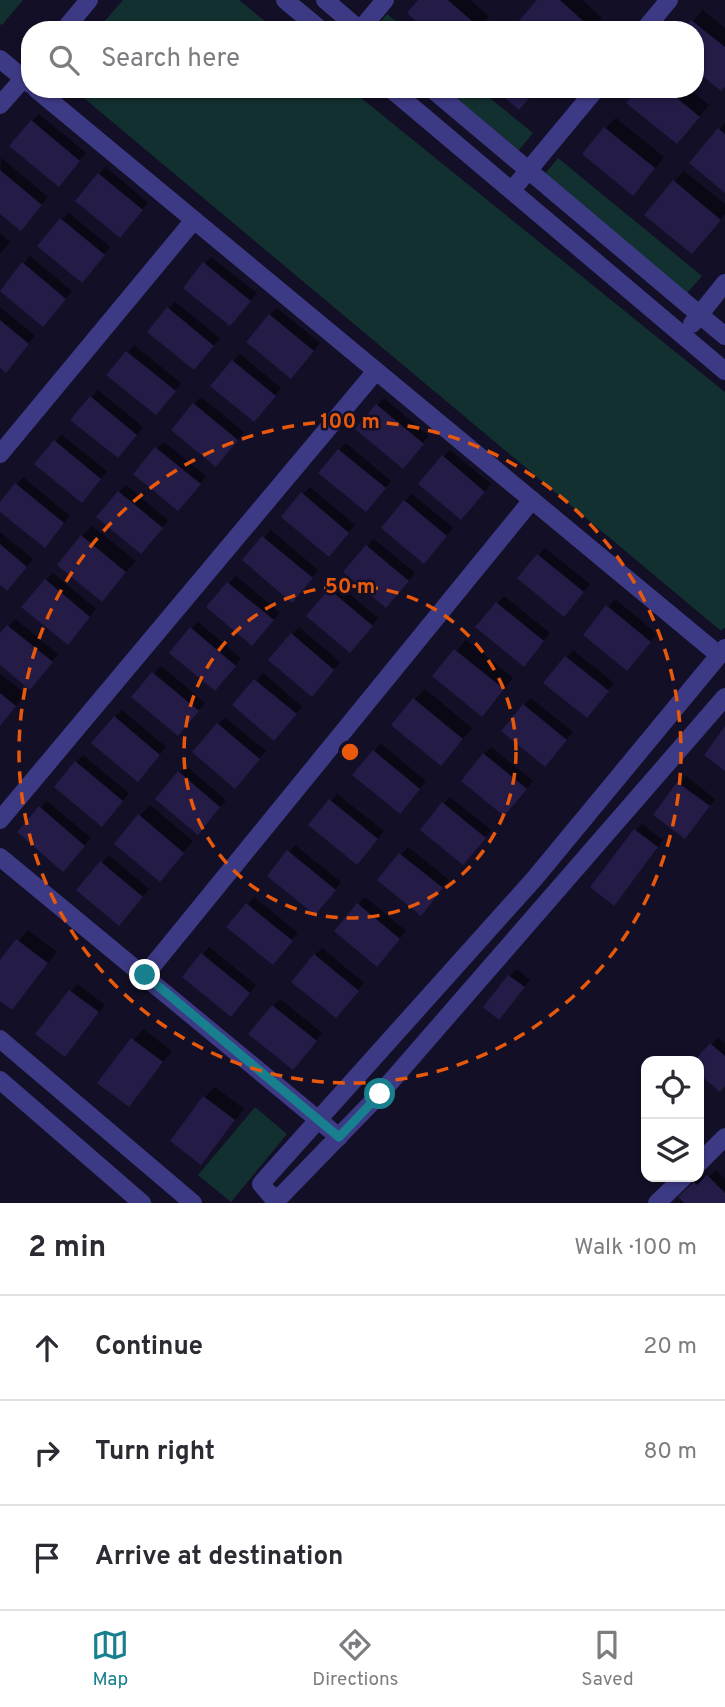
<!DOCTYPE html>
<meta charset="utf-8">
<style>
body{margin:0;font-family:Overpass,sans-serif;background:#f2f2f3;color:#2b2b33}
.controls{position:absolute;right:21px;bottom:21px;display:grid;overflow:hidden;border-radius:14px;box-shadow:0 2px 5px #0004}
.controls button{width:63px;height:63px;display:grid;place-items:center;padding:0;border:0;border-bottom:2px solid #e1e1e2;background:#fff;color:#2b2b33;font:35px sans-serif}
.stop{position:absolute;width:21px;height:21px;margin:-16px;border:5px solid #187f8f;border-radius:50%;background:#fff}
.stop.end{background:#187f8f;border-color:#fff;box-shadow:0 2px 7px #0008}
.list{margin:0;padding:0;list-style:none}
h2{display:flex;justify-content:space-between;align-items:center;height:91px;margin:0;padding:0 28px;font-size:30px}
h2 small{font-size:23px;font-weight:400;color:#7c7c81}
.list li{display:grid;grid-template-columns:46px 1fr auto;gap:21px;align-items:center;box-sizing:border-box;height:105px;padding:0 28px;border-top:2px solid #e1e1e2}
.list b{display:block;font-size:26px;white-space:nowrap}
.list em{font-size:23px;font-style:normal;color:#7c7c81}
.icon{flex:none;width:38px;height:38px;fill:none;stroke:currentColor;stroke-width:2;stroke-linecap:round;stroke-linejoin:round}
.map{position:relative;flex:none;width:725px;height:1203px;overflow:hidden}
.search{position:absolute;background:#fff;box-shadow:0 2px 5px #0004;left:21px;right:21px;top:21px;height:77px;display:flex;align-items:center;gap:18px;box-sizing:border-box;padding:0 24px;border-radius:28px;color:#7c7c81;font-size:26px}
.sheet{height:406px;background:#fff}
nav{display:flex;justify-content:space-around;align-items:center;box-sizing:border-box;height:98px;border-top:2px solid #e1e1e2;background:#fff;font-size:19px;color:#7c7c81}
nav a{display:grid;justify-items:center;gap:4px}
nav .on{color:#187f8f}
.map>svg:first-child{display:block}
.green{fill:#12302f}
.shadow{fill:#0007}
.building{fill:#241b47}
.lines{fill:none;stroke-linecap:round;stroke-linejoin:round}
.street{stroke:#3d3a85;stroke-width:18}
.route{stroke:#187f8f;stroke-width:9}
.ring{fill:none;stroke:#e8590c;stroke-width:3.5;stroke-dasharray:12 9}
.centre{fill:#e8590c;stroke:#130f26;stroke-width:3.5}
.ring-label{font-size:21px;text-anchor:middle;font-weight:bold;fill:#e8590c;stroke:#130f26;stroke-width:5;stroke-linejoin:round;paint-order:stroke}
</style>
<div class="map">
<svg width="725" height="1203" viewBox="0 0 725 1203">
<rect width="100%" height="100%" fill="#130f26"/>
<g class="green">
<polygon points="0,0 23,0 2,25 0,24"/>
<polygon points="123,0 239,0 276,30 97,30"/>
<polygon points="387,14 407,30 374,30"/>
<polygon points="73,89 350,89 725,392 725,627 721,631"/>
<polygon points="443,89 479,89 533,133 518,151"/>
<polygon points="558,158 702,276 687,293 544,175"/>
<polygon points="255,1107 287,1134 231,1202 198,1175"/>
</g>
<g class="shadow">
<polygon points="421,0 470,0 489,17 477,30 428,30"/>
<polygon points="540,0 582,0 602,18 592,30"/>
<polygon points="703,10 725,28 725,85 695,30 685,30"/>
<polygon points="639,89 690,89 709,105 687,131"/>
<polygon points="39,114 86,153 65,178 32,121"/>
<polygon points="616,118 664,157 643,183 606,128"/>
<polygon points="725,123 725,191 719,130"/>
<polygon points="1,158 48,197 28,222 0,211"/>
<polygon points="106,167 148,203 127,229 99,174"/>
<polygon points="684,171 725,204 725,214 692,252 674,182"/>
<polygon points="69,213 110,247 89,274 62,219"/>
<polygon points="0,233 10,242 0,254"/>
<polygon points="30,256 72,291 43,325 1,289"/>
<polygon points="211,257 257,293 237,317 205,264"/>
<polygon points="175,302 220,338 201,361 168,309"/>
<polygon points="0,307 35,336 13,363 0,365"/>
<polygon points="277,308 320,343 297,370 270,315"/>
<polygon points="134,345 181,383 162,406 109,375"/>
<polygon points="240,354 281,388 261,413 233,361"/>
<polygon points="98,390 143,427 125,449 73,419"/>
<polygon points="201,397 244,432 223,458 194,404"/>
<polygon points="384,398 429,436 410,459 377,405"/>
<polygon points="62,435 107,471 89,494 55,442"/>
<polygon points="164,442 206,476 185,502 157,448"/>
<polygon points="346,443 391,481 373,503 320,472"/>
<polygon points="450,450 491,484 468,511 443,457"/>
<polygon points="23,477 70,516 51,539 0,509 0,505"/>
<polygon points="126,485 168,520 148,545 119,492"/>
<polygon points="310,487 355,525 335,548 303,494"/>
<polygon points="412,494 453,528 431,555 405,501"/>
<polygon points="92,526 136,561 102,599 82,536"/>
<polygon points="271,530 318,570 299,593 244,560"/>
<polygon points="0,532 33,559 14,582 0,583"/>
<polygon points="374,539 415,573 393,599 345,572"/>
<polygon points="545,548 590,584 571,608 519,578"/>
<polygon points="53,573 96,609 74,636 46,580"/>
<polygon points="236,576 280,613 259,637 208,607"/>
<polygon points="337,583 378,618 357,643 330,590"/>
<polygon points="504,596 550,633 530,657 497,603"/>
<polygon points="615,599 657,634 634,662 585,634"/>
<polygon points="15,619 58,654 37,680 0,662 0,636"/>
<polygon points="198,622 241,658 222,682 191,629"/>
<polygon points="299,627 340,662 318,687 292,634"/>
<polygon points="466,640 513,678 492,704 456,651"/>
<polygon points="573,650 614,683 593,709 546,683"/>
<polygon points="161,666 205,703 184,727 133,697"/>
<polygon points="263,673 302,707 281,732 235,705"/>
<polygon points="0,674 26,694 0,725"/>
<polygon points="425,689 472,728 452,753 414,700"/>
<polygon points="531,698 573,732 552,757 524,705"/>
<polygon points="122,710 166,747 144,773 115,717"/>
<polygon points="225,718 266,751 242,779 218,724"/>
<polygon points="381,744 426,781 407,805 374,751"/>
<polygon points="491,747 533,781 511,807 484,754"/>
<polygon points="83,755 129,793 108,818 76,762"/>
<polygon points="186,766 226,800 205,825 179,773"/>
<polygon points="686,776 715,799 692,830 655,814"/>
<polygon points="337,794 384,831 364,855 331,801"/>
<polygon points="450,797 491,830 470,856 443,804"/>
<polygon points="47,801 91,838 70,862 40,808"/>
<polygon points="150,805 193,841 170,869 140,816"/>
<polygon points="642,824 663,840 621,896 635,831"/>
<polygon points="295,845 341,882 322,906 289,852"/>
<polygon points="408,847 449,880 427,906 379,880"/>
<polygon points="109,855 149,889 126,917 79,890"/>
<polygon points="254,897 298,933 279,956 228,927"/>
<polygon points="365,897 406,931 384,957 358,904"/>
<polygon points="28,930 57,952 11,1008 0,999 0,963"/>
<polygon points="209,947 256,985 238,1008 203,954"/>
<polygon points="322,948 364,983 343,1009 315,955"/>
<polygon points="517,969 530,980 506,1011 510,976"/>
<polygon points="77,984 105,1005 65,1055 38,1034"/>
<polygon points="280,999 322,1033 300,1061 273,1006"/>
<polygon points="143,1029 172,1051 129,1105 99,1083"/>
<polygon points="718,1038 725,1043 725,1084 720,1089 699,1071 696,1061"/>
<polygon points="215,1087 244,1109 201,1163 205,1097"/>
<polygon points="716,1170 725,1179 725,1203 680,1203 681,1197 702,1176 705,1180"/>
</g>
<g class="building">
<polygon points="418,0 448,0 480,28 426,30 407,13"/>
<polygon points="537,0 560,0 593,30 527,30 518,22"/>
<polygon points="691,20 725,47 725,87 721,91 695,70 695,30 683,30"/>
<polygon points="495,89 537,89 519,110"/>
<polygon points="637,89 666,89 700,117 677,144 626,103"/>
<polygon points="31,120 80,161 59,187 9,146"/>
<polygon points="604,127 655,168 633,196 582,154"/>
<polygon points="718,128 725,134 725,193 689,163"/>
<polygon points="0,170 42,205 21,231 0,214"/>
<polygon points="98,173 143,210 120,238 75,201"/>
<polygon points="673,180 721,220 692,254 644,215"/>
<polygon points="60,218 105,255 82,283 37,246"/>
<polygon points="22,262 66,299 43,327 0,291"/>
<polygon points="203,262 251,301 230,326 183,288"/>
<polygon points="167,307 214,346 194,370 147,332"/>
<polygon points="269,314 314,351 291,379 246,342"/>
<polygon points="0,320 29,344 6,373 0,368"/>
<polygon points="126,351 176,391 156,415 106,375"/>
<polygon points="232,360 276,396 254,422 210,386"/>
<polygon points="90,396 137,435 118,458 70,420"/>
<polygon points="193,403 238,440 216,467 171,430"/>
<polygon points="376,404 424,444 403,469 355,429"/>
<polygon points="54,440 101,479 82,503 34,464"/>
<polygon points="155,447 201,484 178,511 133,474"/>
<polygon points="338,449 386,488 366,512 318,473"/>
<polygon points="442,455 485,492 461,520 418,484"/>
<polygon points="15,483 64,523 45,548 0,512 0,502"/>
<polygon points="118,491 163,528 141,554 96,517"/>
<polygon points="301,492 349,533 329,557 281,517"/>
<polygon points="404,500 447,536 424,564 381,528"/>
<polygon points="81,535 126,572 102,602 57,565"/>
<polygon points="262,536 313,578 292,603 242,560"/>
<polygon points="0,544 27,567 7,591 0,585"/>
<polygon points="366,545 409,581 386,608 343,572"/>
<polygon points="537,554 584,592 564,617 517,578"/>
<polygon points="45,579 90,617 68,645 21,607"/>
<polygon points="227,582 274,620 252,646 206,607"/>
<polygon points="329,589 373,626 350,653 306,616"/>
<polygon points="496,602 544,641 524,667 475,627"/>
<polygon points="606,605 651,642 627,671 583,635"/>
<polygon points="7,625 53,662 30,690 0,665 0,633"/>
<polygon points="190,627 236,666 215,691 169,653"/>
<polygon points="291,633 334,670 312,697 268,660"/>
<polygon points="454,649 504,689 482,717 432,676"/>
<polygon points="565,656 609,691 587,718 543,683"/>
<polygon points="152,672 199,711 178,736 131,697"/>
<polygon points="254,679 297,714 274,741 232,705"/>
<polygon points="0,693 16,706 0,726"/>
<polygon points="413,698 463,739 441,766 391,725"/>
<polygon points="523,704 567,740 545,767 501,731"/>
<polygon points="114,716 160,755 138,782 91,743"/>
<polygon points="217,723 260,759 235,789 192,752"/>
<polygon points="725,726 725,771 704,755"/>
<polygon points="373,750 420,789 400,814 352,775"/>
<polygon points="483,753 527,789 504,816 461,781"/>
<polygon points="75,761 123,801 102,827 54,787"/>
<polygon points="178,771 220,807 198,835 155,799"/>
<polygon points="677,782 710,806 685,839 653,815"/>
<polygon points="329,799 378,839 357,865 308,825"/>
<polygon points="442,802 486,838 463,865 420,830"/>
<polygon points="39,806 85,846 63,872 17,832"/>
<polygon points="138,814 184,853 160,882 114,844"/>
<polygon points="634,829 658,847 614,906 590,887"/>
<polygon points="287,850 336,890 315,915 267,876"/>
<polygon points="399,853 443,888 421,916 377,880"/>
<polygon points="100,861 143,897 119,926 76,890"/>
<polygon points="246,903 293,941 273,965 226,927"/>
<polygon points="357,903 400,939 377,967 334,931"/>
<polygon points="16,939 48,963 12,1010 0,1001 0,960"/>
<polygon points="201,953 250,993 231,1017 182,977"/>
<polygon points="314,954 359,991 336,1018 291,982"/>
<polygon points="508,975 525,987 499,1020 483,1007"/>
<polygon points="69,990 99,1012 65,1057 35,1034"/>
<polygon points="272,1005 317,1041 293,1070 248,1034"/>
<polygon points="131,1038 163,1062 129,1107 97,1083"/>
<polygon points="710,1043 725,1056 725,1086 720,1092 699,1074 699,1061 694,1061"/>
<polygon points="203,1096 235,1120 201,1165 170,1141"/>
<polygon points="707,1175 725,1193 725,1203 684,1203 678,1197 694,1182 697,1185"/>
</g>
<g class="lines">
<g class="street">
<polyline points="285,0 321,30"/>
<polyline points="325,0 360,30"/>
<polyline points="64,30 89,0"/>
<polyline points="360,30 385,0"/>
<polyline points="644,30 669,0"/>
<polyline points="0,59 30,84"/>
<polyline points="36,89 719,655"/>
<polyline points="391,89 725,371"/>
<polyline points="432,89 725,336"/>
<polyline points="0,105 30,71"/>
<polyline points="512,190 596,89"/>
<polyline points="692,324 725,283"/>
<polyline points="0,454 194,220"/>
<polyline points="725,648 535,878 266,1178 261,1184 272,1197 282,1195 380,1094 725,697"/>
<polyline points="0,820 376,371"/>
<polyline points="0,857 339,1137"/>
<polyline points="145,975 532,500"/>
<polyline points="0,1039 193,1203"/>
<polyline points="0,1080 142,1203"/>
<polyline points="699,1163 725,1137"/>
<polyline points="657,1203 684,1177"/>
</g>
</g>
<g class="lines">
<polyline class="route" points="145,975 339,1137 380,1094"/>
</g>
<g class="ring">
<circle cx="350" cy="752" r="166"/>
<circle cx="350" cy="752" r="331"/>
</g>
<circle cx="350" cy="752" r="10" class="centre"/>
<g class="ring-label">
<text x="350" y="428">100 m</text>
<text x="350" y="593">50 m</text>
</g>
</svg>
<div class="controls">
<button><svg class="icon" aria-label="locate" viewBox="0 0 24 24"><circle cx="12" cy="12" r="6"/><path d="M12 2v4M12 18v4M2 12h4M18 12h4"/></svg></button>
<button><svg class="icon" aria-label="layers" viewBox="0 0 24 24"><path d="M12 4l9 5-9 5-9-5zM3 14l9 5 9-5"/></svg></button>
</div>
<div class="stop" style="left:380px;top:1094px"></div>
<div class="stop end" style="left:145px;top:975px"></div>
<div class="search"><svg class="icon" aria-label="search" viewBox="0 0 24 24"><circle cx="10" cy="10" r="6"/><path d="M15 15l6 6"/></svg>Search here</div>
</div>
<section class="sheet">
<h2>2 min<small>Walk · 100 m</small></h2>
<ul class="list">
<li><svg class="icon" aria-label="ahead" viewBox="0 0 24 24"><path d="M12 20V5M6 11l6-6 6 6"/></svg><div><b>Continue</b></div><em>20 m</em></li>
<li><svg class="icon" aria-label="right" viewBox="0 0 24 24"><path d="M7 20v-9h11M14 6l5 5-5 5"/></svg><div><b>Turn right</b></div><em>80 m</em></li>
<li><svg class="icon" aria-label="arrive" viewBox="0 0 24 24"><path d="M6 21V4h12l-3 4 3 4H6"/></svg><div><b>Arrive at destination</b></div></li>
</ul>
</section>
<nav>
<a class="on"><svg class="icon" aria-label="map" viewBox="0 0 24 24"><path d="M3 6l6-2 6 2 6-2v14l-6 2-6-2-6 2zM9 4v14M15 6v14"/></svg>Map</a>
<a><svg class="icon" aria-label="directions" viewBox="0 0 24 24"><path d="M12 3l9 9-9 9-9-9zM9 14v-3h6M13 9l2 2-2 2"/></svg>Directions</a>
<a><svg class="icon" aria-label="saved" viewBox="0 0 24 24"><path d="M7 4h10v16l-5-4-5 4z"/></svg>Saved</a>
</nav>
